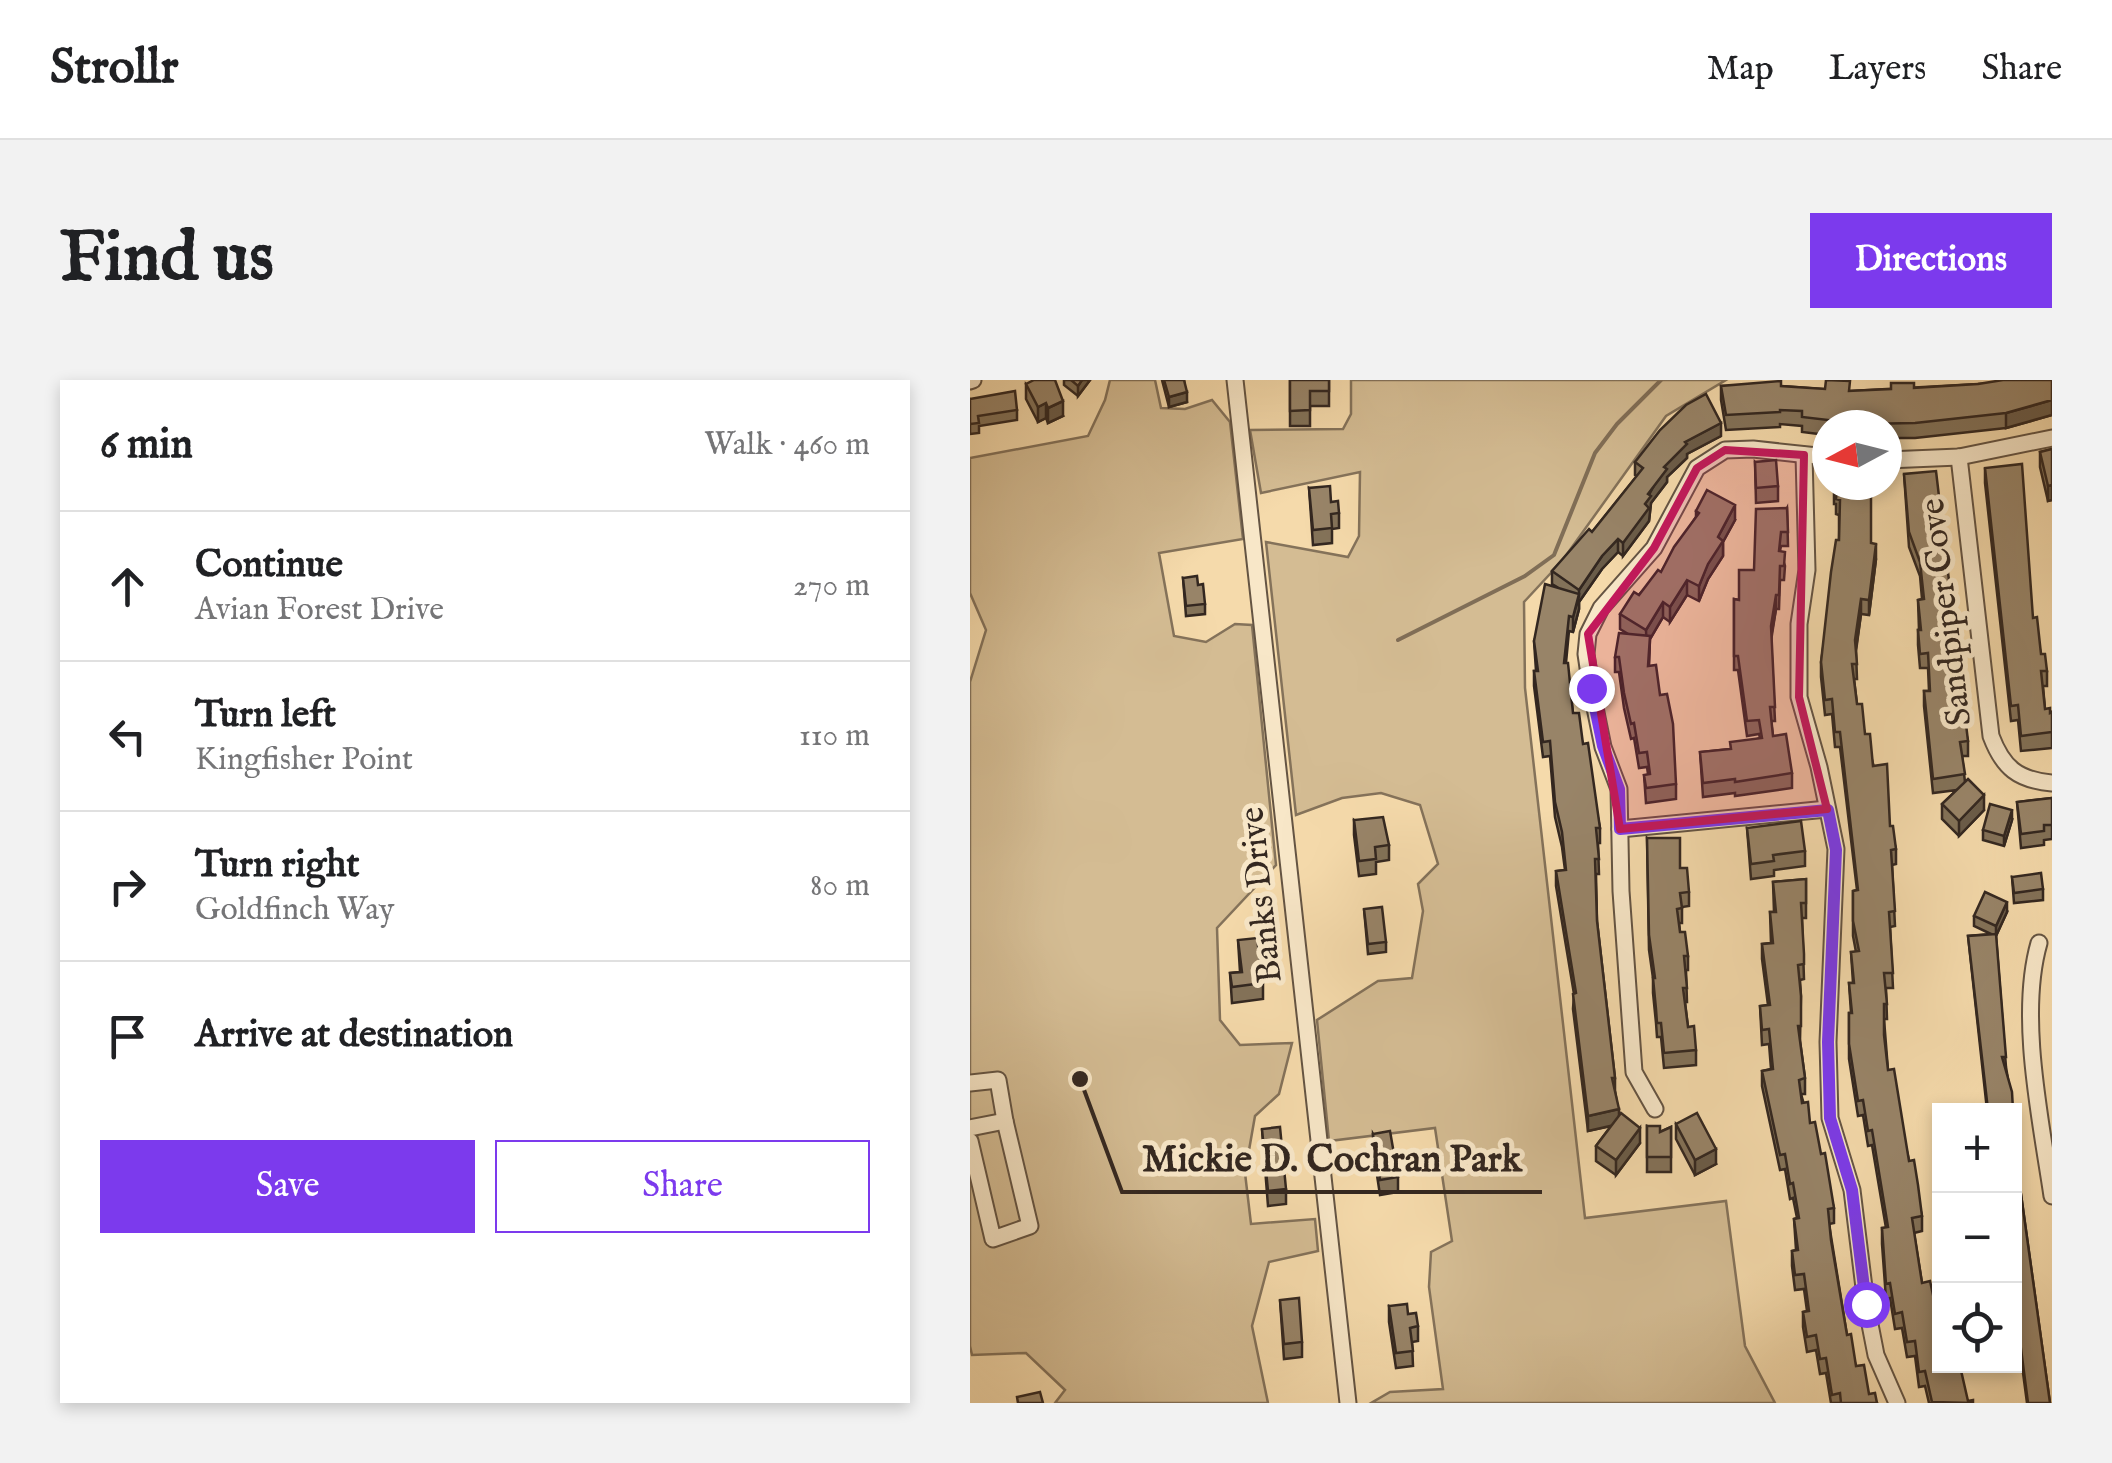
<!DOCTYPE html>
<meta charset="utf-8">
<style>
body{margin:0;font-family:"IM FELL English",serif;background:#f2f2f2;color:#202124}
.controls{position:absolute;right:30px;bottom:30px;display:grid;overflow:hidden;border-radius:0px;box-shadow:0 5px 15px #0003}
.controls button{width:90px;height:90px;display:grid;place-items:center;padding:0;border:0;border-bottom:2px solid #e0e0e0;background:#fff;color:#202124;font:50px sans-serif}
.compass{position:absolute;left:842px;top:30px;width:90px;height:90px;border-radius:50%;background:#fff;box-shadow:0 5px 15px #0003;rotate:263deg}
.stop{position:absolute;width:30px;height:30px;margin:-22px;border:8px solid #7c3aed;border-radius:50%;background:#fff}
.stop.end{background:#7c3aed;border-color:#fff;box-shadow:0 2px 10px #0008}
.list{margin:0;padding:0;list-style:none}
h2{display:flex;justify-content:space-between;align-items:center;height:130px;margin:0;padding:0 40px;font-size:42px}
h2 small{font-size:32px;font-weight:400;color:#757577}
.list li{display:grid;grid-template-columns:65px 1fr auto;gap:30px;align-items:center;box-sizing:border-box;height:150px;padding:0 40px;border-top:2px solid #e0e0e0}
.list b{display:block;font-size:38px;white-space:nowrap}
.list p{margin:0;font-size:32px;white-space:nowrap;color:#757577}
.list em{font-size:32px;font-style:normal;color:#757577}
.actions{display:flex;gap:20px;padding:30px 40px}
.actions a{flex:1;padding:22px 0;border:2px solid #7c3aed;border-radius:0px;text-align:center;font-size:35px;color:#7c3aed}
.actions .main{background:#7c3aed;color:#fff}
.icon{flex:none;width:55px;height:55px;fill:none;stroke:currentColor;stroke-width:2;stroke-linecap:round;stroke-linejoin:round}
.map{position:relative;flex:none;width:1082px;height:1023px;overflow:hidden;border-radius:0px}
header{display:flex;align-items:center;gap:60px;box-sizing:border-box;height:140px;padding:0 50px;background:#fff;border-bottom:2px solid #e0e0e0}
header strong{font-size:48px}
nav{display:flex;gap:55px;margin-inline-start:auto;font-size:35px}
.intro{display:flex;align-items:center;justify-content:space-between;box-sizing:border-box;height:240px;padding:0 60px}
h1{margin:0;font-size:70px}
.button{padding:25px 45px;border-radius:0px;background:#7c3aed;color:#fff;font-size:35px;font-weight:700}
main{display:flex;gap:60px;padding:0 60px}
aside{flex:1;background:#fff;border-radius:0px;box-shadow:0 5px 15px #0003}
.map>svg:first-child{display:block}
.green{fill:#d4bc93;stroke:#84725a;stroke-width:2.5}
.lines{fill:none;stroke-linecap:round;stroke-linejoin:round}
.stream{stroke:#806e57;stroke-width:4}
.minor-casing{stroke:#645443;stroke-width:19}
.minor{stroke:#f8e7c8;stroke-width:15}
.wall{fill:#837259;stroke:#332720;stroke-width:2.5}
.shaded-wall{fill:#6a5c49;stroke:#332720;stroke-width:2.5}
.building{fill:#988468;stroke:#332720;stroke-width:2.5}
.route{stroke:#7c3aed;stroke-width:12}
.marked{fill:#c2185b;fill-opacity:0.2;stroke:#c2185b;stroke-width:8;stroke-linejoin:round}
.labels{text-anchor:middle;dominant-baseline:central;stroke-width:10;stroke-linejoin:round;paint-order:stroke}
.street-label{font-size:35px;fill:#332720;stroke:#f8e7c8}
.leader{fill:none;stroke:#332720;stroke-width:4}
.callout-dot{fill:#332720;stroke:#f8e7c8;stroke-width:4}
.callout-label{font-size:38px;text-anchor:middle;font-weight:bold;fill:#332720;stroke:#f8e7c8;stroke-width:10;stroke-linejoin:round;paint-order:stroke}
</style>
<header>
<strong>Strollr</strong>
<nav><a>Map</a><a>Layers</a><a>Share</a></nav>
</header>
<div class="intro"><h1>Find us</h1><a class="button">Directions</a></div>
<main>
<aside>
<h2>6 min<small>Walk · 460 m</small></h2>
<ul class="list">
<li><svg class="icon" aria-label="ahead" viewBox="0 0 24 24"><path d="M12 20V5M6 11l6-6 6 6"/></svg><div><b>Continue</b><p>Avian Forest Drive</p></div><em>270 m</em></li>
<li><svg class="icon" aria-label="left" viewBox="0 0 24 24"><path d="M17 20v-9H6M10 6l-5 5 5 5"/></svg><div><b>Turn left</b><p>Kingfisher Point</p></div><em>110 m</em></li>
<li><svg class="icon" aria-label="right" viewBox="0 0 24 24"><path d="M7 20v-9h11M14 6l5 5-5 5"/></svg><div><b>Turn right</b><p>Goldfinch Way</p></div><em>80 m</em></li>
<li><svg class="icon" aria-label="arrive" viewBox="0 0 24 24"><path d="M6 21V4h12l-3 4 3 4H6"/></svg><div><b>Arrive at destination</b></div></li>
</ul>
<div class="actions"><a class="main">Save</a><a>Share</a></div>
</aside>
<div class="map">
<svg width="1082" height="1023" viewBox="0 0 1082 1023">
<rect width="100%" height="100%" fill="#f5daab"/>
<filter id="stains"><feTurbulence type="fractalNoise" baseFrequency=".002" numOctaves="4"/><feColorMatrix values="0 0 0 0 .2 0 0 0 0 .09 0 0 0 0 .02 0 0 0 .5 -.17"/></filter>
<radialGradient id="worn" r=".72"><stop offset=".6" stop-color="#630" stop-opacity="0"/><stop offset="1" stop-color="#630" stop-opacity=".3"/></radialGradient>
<g class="green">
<polygon points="140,0 185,0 191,28 215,29 242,20 260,42 273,159 189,173 204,256 236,262 265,244 282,245 306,485 247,548 250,640 270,665 322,663 309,714 285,736 275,793 281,844 345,839 348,871 299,882 282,946 298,1023 85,1023 95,1010 56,973 2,975 0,966 0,302 16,250 0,213 0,78 118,56 135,20"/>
<polygon points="381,0 756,0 696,36 592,181 554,222 555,308 615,838 756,821 775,966 805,1023 401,1023 420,1012 473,1009 459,907 461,872 482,861 465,748 359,761 347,640 408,601 442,598 453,531 448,504 468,484 450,425 411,413 372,418 326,435 296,162 378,177 389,156 390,92 291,113 280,50 373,49 381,34"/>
</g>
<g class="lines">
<polyline class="stream" points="428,260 555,196 584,175 625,73 647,44 691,0"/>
<defs>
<g id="minor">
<polyline points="265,0 378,1023"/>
<polyline points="0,1 3,0"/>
<polyline points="834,75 837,190 829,244 829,317 849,387 866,469 858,662 860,738 882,810 896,924 906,975 927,1023"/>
<path d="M989 77 1021 356C1033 388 1048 400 1082 403"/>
<polyline points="917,80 989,77 1082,58"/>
<polyline points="650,449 857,429"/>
<path d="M1069 563C1048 636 1071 741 1082 816"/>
<polyline points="0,703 28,700 35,741"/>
<polyline points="685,729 664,692 651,511 649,409 633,367 621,308 616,274 618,254 631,228 684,168 727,88 755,70 783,69 857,77"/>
<polyline points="0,748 35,741 60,846 23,859 0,761"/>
</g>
</defs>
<use href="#minor" class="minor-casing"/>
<use href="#minor" class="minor"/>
</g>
<g class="wall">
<polygon points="94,0 120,0 108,16 94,5"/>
<polygon points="192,0 214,0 217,22 199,27"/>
<polygon points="320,0 359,0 359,26 340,26 340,46 320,46"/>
<polygon points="1082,0 1082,35 1036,48 945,58 917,58 917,45 857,45 857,55 832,52 832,46 810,44 810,47 756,50 751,20 751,6 811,6 880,11"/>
<polygon points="56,4 93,36 78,43 76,38 68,42 56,19"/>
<polygon points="0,19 47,30 47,40 9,46 9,53 0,54"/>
<polygon points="751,56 717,74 717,78 697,97 697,102 681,123 679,141 653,176 648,172 632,189 609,222 609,229 603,252 599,251 596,283 603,333 613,364 630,448 630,463 628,463 629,494 626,494 627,541 645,698 645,711 649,735 670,763 646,795 626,781 626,766 641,746 618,751 603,629 604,614 586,506 586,491 595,490 592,467 585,437 580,376 573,377 564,306 564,291 566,291 564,261 587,207 582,204 582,191 622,152 667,96 665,95 665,82"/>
<polygon points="1082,69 1082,120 1078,121 1070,87 1070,72"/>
<polygon points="785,82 808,106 808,121 786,123"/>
<polygon points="1015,88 1063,238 1071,274 1077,291 1077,306 1073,306 1075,329 1082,332 1082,368 1051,371 1048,340 1041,341 1015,103"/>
<polygon points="934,94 998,361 998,376 992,376 995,402 1014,430 989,456 972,439 972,424 987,410 963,413 954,326 954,311 959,311 958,288 950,288 948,265 948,250 949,250 948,220 952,219 950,196 939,167"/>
<polygon points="864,105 901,163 906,179 899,235 891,234 886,271 887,299 884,299 887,324 926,469 926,484 922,485 925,546 920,547 923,608 916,608 917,639 914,639 918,690 952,836 952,851 944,853 952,903 970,986 998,1021 1003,1023 959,1023 955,1006 949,1007 945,976 937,977 932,948 925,949 920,918 916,919 912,864 912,848 916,848 902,765 898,766 893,735 888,736 879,679 879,633 881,633 879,603 883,603 881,572 886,572 883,556 883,511 887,510 870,367 865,367 862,334 855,335 851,297 851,282 869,160 869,135 866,134 866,124 864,124"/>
<polygon points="339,108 361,122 369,133 369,148 362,149 362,163 343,165"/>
<polygon points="817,128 818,166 811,166 810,171 815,186 814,200 810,200 809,229 806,229 801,257 805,341 801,341 803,356 822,393 822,408 765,416 765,413 733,417 730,372 760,369 790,358 789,354 777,356 768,290 764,290 764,219 769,220"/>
<polygon points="726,131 765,140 753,162 753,176 738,199 729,221 717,215 700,242 693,237 680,259 679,286 690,315 706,404 706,419 676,423 674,395 678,394 677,387 669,388 664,358 661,359 654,328 649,292 645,292 645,277 658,254 650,249 650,234 691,192 726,137"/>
<polygon points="213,198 228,205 235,224 235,234 216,236"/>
<polygon points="1082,418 1082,459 1074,460 1074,465 1051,468 1047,422"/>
<polygon points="384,440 419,465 419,480 406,482 406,494 389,496 384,455"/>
<polygon points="1042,440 1034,466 1013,460 1013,450"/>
<polygon points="777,448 835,471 835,486 804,490 804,496 781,499"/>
<polygon points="677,458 710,488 719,512 719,526 712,527 712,543 709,543 710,552 718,576 718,590 716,590 717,622 715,622 718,647 726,670 726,685 694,688 691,657 687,657 686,643 683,613 683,598 679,570"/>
<polygon points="1042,497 1073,509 1073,520 1044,523"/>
<polygon points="836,499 836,538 832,538 834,599 830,600 831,616 830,661 835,698 835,714 831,714 864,828 864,843 859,844 877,955 886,986 899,1014 907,1023 861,1023 856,993 850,994 846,970 837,972 833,947 833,932 837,931 834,909 825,910 822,886 822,871 826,870 824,839 827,838 823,818 820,819 815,789 810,790 792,706 792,691 801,689 799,664 792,665 790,626 798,625 792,579 792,564 801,563 800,532 804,532 803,502"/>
<polygon points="394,529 416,562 416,572 398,574"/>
<polygon points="1037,532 1026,556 1036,687 1043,730 1017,730 998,556 1021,554 1004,546 1004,536"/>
<polygon points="268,560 293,603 293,619 262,623 260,593 270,592"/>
<polygon points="706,744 746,784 725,795 706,759"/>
<polygon points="677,746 690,752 701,747 701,792 677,792"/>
<polygon points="292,749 316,809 316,824 298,826"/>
<polygon points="403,754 428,797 428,812 410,815 403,769"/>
<polygon points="1044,764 1080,1023 1057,1023 1044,925"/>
<polygon points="310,920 332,962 332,977 314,979"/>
<polygon points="419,926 438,934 448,946 448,961 442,962 443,986 426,988 419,942"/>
</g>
<g class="shaded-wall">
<polygon points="112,0 120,0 108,16 108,6"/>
<polygon points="217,12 217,22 199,27 199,17"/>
<polygon points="1082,20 1082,35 1036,48 1036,33"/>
<polygon points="93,21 93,36 78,43 78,28"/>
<polygon points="76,23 76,38 68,42 68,27"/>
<polygon points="751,43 751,56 717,74 717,78 697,97 697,102 681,123 679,141 653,176 653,163 694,87 715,62"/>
<polygon points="1082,105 1082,120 1078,121 1078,106"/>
<polygon points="765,125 765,140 753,162 753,176 738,199 729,221 729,206 748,157"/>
<polygon points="648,159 648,172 632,189 609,222 609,229 603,252 603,237 609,216 609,210 632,176"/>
<polygon points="906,164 906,179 899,235 899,220"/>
<polygon points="717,200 717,215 700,242 700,227"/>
<polygon points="806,215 806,229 801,261 801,246"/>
<polygon points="891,219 891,234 885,275 885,260"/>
<polygon points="693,222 693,237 680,259 678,301 676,250"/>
<polygon points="1014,415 1014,430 989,456 989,441"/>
<polygon points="1042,430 1042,440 1034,466 1034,456"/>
<polygon points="1037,522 1037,532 1026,556 1026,546"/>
<polygon points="649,729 649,744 618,751 618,736"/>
<polygon points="670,748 670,763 646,795 646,780"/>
<polygon points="746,769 746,784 725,795 725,780"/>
</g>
<g class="building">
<polygon points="64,0 85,0 93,21 78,28 76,23 68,27 56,4"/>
<polygon points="101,0 112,0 108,6"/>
<polygon points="194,0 214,0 217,12 199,17"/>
<polygon points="320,0 359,0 359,11 340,11 340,30 320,31"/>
<polygon points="856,0 880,1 879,11 921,9 921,3 944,3 944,8 1008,4 1033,0 1082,0 1082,20 1036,33 945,43 892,44 832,37 832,31 810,30 810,32 756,35 751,6 811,1 811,6 855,9"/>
<polygon points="45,11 47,30 8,36 9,43 0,44 0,19"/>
<polygon points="736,14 751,43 715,62 717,64 694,87 697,89 678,114 681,116 675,124 679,128 653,163 648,159 632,176 609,210 582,191 619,149 622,152 673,88 665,82 690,50 716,25"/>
<polygon points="1082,69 1082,105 1078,106 1070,72"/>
<polygon points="806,80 808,106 786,108 785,82"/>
<polygon points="1052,84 1063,238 1067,237 1071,274 1075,274 1077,291 1071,291 1075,329 1080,328 1080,333 1082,332 1082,352 1051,356 1048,325 1041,326 1015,88"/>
<polygon points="966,91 998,361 990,362 995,394 963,399 954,311 960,311 958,273 950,274 948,250 951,250 948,220 954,219 950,182 939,152 934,94"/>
<polygon points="864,105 901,105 901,163 906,164 899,220 891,219 885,260 887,284 882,284 887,324 892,324 895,354 900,354 903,386 917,384 920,446 923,446 926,469 921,470 925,531 919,532 923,593 914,593 917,624 914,624 914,655 918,690 924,689 939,781 944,780 948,805 952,836 942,838 952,903 960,901 970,947 970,986 990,986 998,1021 1003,1020 1003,1023 962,1022 955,991 949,992 945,961 937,962 932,932 925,934 920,903 916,904 912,848 918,847 902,750 898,751 893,720 888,721 879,664 879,633 882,633 879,603 884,603 881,572 889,571 883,541 883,511 888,510 870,352 865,352 862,319 855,320 851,282 861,192 866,160 869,160 870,120 866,119 867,109 864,109"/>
<polygon points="360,106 361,122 368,121 369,133 361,134 362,148 343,150 339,108"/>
<polygon points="737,110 765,125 748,157 753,161 738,184 729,206 717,200 700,227 693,222 676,250 650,234 664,212 669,215 688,190 691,192 704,167 729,133 726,131"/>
<polygon points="817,128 818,152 811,152 809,171 815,172 814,186 810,186 809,215 806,215 801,246 805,327 800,327 803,356 816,354 822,393 765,402 765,399 733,403 730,372 761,369 760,362 792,358 789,340 777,341 768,276 764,276 764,219 769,220 769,190 784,190 786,129"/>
<polygon points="227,196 228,205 233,204 235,224 216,226 213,198"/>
<polygon points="575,204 609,214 603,237 599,236 594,283 598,283 603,333 609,333 613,364 618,363 630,448 626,448 629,479 625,479 627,541 645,698 642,698 649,729 618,736 603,614 606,613 586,491 596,490 592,452 585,422 580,361 573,362 564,291 568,291 564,261"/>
<polygon points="649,253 680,256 678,286 686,285 690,315 697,314 703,344 706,404 676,408 674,395 680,394 677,372 669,373 664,343 661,344 654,313 649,277 645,277"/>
<polygon points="998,399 1014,415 989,441 972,424"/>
<polygon points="1082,418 1082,445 1074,445 1074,451 1051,454 1047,422"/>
<polygon points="1020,424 1042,430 1034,456 1013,450"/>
<polygon points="413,437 419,465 405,467 406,479 389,481 384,440"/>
<polygon points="831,441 835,471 803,475 804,481 781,484 777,448"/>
<polygon points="677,458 710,458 710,488 717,488 719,512 710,513 712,528 707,529 710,552 715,552 718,576 714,576 717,608 713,608 718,647 724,646 726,670 694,673 691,643 687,643 686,629 683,598 685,598 679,555"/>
<polygon points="1071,493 1073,509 1044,513 1042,497"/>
<polygon points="836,499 836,523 831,523 834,574 834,584 828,585 831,616 831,646 828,646 835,698 829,700 832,723 838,722 840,743 845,742 851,774 855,773 864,828 858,829 861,860 877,955 881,954 886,986 894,985 899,1014 905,1013 907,1023 871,1023 870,1013 862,1015 856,978 850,979 846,955 837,957 833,932 839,931 834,894 825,895 822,871 828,870 824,839 829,838 823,803 820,804 815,774 810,775 792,691 803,689 799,649 792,650 790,626 800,625 792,564 803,563 800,532 806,532 803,502"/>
<polygon points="1015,512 1037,522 1026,546 1004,536"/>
<polygon points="412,527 416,562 398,564 394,529"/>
<polygon points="1026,554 1036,677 1032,677 1042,712 1043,730 1018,730 998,556"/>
<polygon points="287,558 293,603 262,607 260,593 272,592 268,560"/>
<polygon points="651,733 670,748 646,780 626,766"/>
<polygon points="727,733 746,769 725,780 706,744"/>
<polygon points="677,746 690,746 690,752 701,747 701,777 677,777"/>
<polygon points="310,747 316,809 298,811 292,749"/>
<polygon points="420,751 428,797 410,800 403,754"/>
<polygon points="1044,764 1080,1023 1058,1023 1044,915"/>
<polygon points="329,918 332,962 314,964 310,920"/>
<polygon points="437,924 438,934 446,933 448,946 440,948 443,971 426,973 419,926"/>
<polygon points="70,1012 73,1023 48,1023 47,1017"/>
</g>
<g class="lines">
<polyline class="route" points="621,308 633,366 649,409 650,449 858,430 866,470 858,662 860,738 882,810 896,924"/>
</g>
<path class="marked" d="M755 70 834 75 829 317 857 429 650 449 618 254 684 168 727 88Z"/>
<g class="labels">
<g class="street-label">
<text transform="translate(977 232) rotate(-97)">Sandpiper Cove</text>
<text transform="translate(292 515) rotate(-96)">Banks Drive</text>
</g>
</g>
<path class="leader" d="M110 699L152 812H572"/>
<circle class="callout-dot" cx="110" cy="699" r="10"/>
<g class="callout-label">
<text x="362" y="791">Mickie D. Cochran Park</text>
</g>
<rect width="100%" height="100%" filter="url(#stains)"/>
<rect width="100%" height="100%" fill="url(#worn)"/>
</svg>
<div class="controls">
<button>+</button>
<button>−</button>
<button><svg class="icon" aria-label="locate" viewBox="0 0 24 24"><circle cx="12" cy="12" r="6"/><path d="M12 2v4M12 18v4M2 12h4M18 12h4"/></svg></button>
</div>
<svg class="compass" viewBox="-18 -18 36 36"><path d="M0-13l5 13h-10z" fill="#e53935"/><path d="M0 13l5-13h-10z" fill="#757577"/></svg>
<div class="stop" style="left:896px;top:924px"></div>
<div class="stop end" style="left:621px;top:308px"></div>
</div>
</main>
